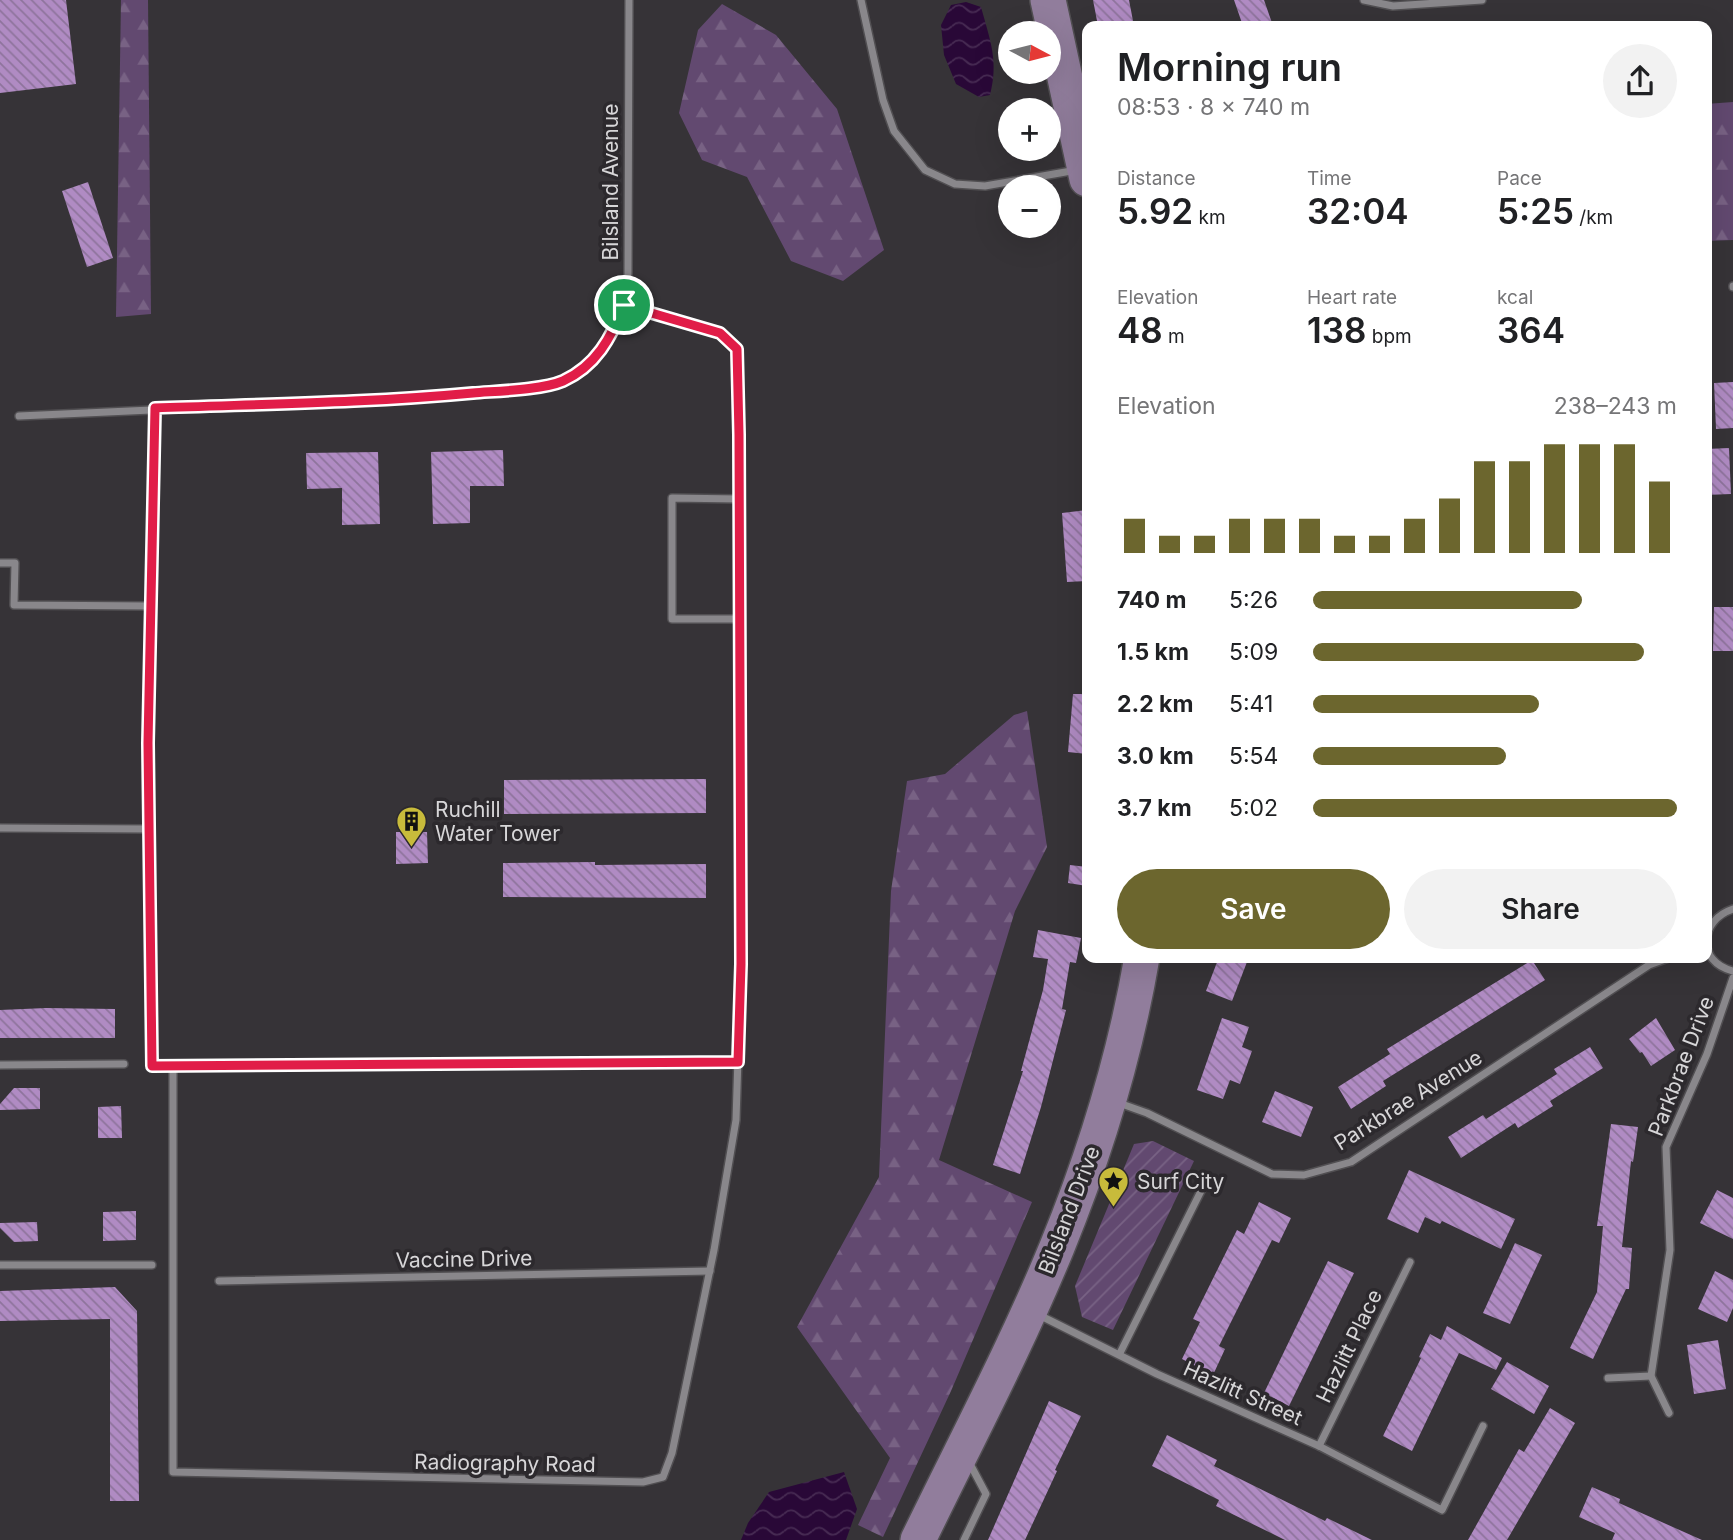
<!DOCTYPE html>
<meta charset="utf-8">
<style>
body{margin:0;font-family:Inter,sans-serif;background:#f2f2f2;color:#202124;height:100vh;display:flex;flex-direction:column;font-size:26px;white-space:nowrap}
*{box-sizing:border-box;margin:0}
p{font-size:23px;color:#757577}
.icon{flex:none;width:38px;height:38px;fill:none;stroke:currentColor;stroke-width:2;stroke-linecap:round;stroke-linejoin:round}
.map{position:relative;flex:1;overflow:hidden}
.sheet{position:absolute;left:1082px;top:21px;width:630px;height:942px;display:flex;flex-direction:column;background:#fff;border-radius:14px;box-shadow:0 7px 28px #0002}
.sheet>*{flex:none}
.needle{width:46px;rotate:97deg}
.buttons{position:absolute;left:998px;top:21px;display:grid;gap:14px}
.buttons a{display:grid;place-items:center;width:63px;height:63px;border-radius:50%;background:#fff;box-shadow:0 7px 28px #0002;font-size:35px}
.pin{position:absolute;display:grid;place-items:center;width:60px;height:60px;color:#fff;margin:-30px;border:4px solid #fff;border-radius:50%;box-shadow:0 2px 7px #0007}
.round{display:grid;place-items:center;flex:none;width:74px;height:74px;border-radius:37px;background:#f2f2f2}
.headline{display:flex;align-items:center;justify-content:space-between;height:119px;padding:0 35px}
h1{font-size:38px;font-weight:600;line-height:52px}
.metrics{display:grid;grid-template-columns:repeat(3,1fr);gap:10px;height:119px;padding:7px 35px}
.metrics div{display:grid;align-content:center}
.metrics b{font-size:35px;font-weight:600}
.metrics small{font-size:19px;font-weight:400}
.metrics p{font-size:19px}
.chart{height:196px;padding:14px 35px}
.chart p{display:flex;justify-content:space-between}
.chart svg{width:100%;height:126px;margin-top:7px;stroke:#6c662e;stroke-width:6}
.button{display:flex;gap:14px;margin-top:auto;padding:14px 35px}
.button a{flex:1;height:80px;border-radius:42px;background:#6c662e;color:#fff;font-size:28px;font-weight:600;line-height:80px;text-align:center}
.button a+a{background:#f2f2f2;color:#202124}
ul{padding:0 35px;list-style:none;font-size:23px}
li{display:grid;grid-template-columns:112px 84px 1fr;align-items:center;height:52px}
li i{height:18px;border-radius:9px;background:#6c662e}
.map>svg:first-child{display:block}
</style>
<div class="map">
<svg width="1733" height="1540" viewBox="0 0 1733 1540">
<defs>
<pattern id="forest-firs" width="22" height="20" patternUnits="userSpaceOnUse" patternTransform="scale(1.75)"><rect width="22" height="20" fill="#624970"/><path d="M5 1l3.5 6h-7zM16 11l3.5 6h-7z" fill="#786284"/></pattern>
<pattern id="garden-furrows" width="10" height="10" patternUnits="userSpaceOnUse" patternTransform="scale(1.75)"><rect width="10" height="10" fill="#624970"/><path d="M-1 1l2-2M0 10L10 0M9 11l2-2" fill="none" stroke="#786284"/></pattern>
<pattern id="water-waves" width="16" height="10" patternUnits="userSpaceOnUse" patternTransform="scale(1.75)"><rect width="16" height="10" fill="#290837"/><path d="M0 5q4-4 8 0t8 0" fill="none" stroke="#472b53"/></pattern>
<pattern id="building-back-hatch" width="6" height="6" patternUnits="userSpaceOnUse" patternTransform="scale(1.75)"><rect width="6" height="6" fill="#b08bc3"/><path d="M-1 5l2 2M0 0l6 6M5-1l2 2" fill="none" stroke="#8e749c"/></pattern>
</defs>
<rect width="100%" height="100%" fill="#363337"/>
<g fill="url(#forest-firs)">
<polygon points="121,0 148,0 151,314 116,317"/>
<polygon points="722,4 776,35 837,109 884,250 843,281 791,261 747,177 702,160 679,113 698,30"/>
<polygon points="1733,102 1733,240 1706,241 1706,104"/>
<polygon points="1027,711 1047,847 1015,911 939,1160 1032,1202 951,1391 883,1537 858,1525 890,1458 797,1327 879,1177 891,891 907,781 945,774 1014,715"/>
</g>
<polygon fill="url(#garden-furrows)" points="1153,1141 1194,1161 1113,1330 1082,1317 1075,1286 1134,1144"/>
<g fill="url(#water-waves)">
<path d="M 966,2 L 981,7 C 990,40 999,61 990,95 L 979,97 L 956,84 L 944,55 L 941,25 L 951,5 Z"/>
<polygon points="844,1472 857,1509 846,1540 741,1540 748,1523 769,1492"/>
</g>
<g fill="url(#building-back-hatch)">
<polygon points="0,0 66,0 76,84 0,93"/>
<polygon points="1093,0 1129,0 1134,26 1098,26"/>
<polygon points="1234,0 1264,0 1273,26 1243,26"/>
<polygon points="88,182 113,258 87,267 62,191"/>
<polygon points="1733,382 1733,428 1716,429 1714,383"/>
<polygon points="1729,448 1731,494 1706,495 1706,449"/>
<polygon points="503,450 504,486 470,486 470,523 433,524 431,452"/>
<polygon points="378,452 380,524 342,525 342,488 307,489 306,453"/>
<polygon points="1087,510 1087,581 1067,582 1062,513"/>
<polygon points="1714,607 1733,607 1733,651 1713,651"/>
<polygon points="1073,694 1087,694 1087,754 1068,752"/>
<polygon points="706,779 706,813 504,814 504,780"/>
<polygon points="396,832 427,832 428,863 396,864"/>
<polygon points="595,862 595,865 706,864 706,898 503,897 503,863"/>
<polygon points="1070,865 1087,867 1087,886 1068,883"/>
<polygon points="1038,930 1081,938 1076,963 1070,962 1062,1009 1066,1010 1041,1107 1020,1174 993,1165 1023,1071 1021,1071 1043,990 1048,959 1033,957"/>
<polygon points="1219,957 1236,957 1247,962 1232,1001 1206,991"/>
<polygon points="1532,960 1545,980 1383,1081 1386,1086 1351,1109 1338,1087 1390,1054 1387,1049"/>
<polygon points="46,1008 115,1009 115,1038 0,1038 0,1010"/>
<polygon points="1222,1018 1249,1027 1242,1047 1252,1051 1240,1084 1230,1080 1223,1099 1197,1090"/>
<polygon points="1656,1018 1675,1050 1651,1066 1642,1052 1640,1053 1629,1039"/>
<polygon points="1590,1047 1603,1068 1550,1101 1553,1106 1518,1128 1515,1123 1461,1158 1448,1137 1483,1115 1486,1119 1557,1074 1554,1069"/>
<polygon points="14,1088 40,1088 40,1109 0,1110 0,1104"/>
<polygon points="1275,1091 1313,1107 1301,1137 1262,1122"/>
<polygon points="121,1106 122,1138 98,1138 98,1107"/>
<polygon points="1611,1124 1638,1127 1633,1162 1631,1161 1622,1247 1632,1248 1629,1289 1626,1289 1593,1359 1570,1348 1597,1292 1603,1226 1597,1226"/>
<polygon points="1409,1170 1515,1219 1501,1249 1442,1221 1440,1224 1425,1217 1418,1233 1387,1219"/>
<polygon points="1717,1190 1733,1198 1733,1239 1700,1223"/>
<polygon points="1259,1202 1291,1218 1279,1243 1272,1240 1219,1346 1225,1349 1213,1375 1182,1359 1200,1322 1193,1319 1237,1230 1244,1234"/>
<polygon points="136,1211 136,1240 103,1241 103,1212"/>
<polygon points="37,1222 38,1241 14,1242 0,1228 0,1223"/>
<polygon points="1515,1243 1542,1255 1510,1324 1483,1313"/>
<polygon points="1328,1261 1354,1273 1289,1406 1264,1393"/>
<polygon points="1715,1271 1733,1280 1733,1308 1727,1322 1698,1309"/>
<polygon points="115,1287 137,1311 139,1501 110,1501 110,1319 0,1321 0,1291"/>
<polygon points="1447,1326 1502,1358 1496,1370 1459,1353 1412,1451 1383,1436 1421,1358 1419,1357 1430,1334 1441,1340"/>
<polygon points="1718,1340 1726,1389 1694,1394 1687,1345"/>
<polygon points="1507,1362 1549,1386 1534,1414 1491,1389"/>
<polygon points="1049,1401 1081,1416 1055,1470 1057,1471 1025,1540 988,1540"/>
<polygon points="1550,1408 1575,1423 1507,1540 1468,1540 1519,1449 1524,1452"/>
<polygon points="1167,1435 1217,1460 1214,1466 1325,1521 1327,1518 1372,1540 1285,1540 1216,1506 1219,1500 1152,1466"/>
<polygon points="1592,1487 1620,1499 1619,1503 1702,1540 1612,1540 1615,1533 1579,1517"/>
</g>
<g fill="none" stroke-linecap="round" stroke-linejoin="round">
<defs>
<g id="minor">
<polyline points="861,0 883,100 894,131 925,170 955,184 985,186 1077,170"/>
<polyline points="1364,0 1393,6 1482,0"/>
<polyline points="1733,286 1733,287"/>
<polyline points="155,408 148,743 152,1066 738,1062"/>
<polyline points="19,416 419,398 521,388 561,382 589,366 612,337 624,305 628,274 629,0"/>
<polyline points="739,499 672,498 672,619 740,619"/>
<polyline points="0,563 15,563 14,605 151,606"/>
<polyline points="0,828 149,829"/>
<path d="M 1733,909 C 1699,920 1696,962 1733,971"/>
<polyline points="0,1065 124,1064"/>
<polyline points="173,1065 173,1472 643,1482 663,1477 672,1453 714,1250 736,1120 741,964 739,371 737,349 720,333 624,305"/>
<polyline points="1119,1103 1147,1113 1272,1174 1304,1175 1351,1162 1649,965 1671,957"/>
<polyline points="0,1265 152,1265"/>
<polyline points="219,1281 710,1271"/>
<polyline points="1039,1315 1157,1374 1319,1446 1442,1510 1483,1426"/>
<polyline points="1120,1353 1206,1181"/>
<polyline points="1608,1378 1651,1376"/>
<polyline points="1669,1413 1651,1376 1670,1250 1666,1147 1707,1054 1733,978"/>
<polyline points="1319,1446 1410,1262"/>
<polyline points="964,1540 986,1494 969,1462"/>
</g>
<g id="secondary">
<polyline points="1048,0 1087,179"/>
<path d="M 918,1540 C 965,1443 1016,1347 1057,1247 C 1095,1154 1125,1056 1142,957"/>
</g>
</defs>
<use href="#minor" stroke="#514f52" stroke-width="10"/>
<use href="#secondary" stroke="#514f52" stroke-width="38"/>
<use href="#minor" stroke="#89878b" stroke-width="7"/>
<use href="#secondary" stroke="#917d9c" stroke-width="35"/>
</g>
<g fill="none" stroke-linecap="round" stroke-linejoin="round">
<defs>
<path id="route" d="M 624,305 L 720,333 L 737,349 L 739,435 L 741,964 L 738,1062 L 152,1066 L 148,743 L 155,408 C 261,404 367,403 473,393 C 497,391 542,390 563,381 C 596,366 611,338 624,305 Z"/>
</defs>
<use href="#route" stroke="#fff" stroke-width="14"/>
<use href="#route" stroke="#e11d48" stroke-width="9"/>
</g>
<defs>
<symbol id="building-pin" viewBox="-11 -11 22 30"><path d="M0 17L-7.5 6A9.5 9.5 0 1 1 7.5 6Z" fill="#c8bb3b" stroke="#2c292d"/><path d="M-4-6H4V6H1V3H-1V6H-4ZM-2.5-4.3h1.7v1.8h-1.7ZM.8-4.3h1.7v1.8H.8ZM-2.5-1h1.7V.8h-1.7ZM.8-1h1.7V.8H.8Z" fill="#111"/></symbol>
<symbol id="sight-pin" viewBox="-11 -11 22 30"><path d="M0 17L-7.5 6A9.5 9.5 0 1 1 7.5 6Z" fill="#c8bb3b" stroke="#2c292d"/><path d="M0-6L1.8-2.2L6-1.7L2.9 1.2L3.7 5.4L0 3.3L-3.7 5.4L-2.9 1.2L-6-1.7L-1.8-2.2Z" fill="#111"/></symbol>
</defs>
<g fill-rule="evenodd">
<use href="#building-pin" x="394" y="804" width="35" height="47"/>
<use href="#sight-pin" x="1096" y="1164" width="35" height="47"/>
</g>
<g text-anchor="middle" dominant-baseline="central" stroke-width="7" stroke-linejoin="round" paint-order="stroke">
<g font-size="21" fill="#d7d6d8" stroke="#2c292d">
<text transform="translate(610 182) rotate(-90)">Bilsland Avenue</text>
<text transform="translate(1681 1066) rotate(-69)">Parkbrae Drive</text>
<text transform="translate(1408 1100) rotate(-32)">Parkbrae Avenue</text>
<text transform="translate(1069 1210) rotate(-69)">Bilsland Drive</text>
<text transform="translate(464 1259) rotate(-1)">Vaccine Drive</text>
<text transform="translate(1349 1346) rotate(-64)">Hazlitt Place</text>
<text transform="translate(1243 1393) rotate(24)">Hazlitt Street</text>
<text transform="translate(505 1463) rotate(1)">Radiography Road</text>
</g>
<g font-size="21" fill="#d7d6d8" stroke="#2c292d" text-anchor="start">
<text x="435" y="809">Ruchill<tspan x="435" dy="24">Water Tower</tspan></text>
<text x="1137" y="1181">Surf City</text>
</g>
</g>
</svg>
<div class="buttons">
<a><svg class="needle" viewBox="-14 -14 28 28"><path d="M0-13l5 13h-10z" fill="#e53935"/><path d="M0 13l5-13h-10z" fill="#757577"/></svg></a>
<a>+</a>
<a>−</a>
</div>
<div class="pin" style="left:624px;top:305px;background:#1e9e55"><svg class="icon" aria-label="arrive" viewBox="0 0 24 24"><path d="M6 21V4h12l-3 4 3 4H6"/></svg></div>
<section class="sheet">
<div class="headline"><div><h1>Morning run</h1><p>08:53 · 8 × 740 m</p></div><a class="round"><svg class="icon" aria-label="share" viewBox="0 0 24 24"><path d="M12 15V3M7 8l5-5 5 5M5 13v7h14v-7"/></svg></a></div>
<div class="metrics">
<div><p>Distance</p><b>5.92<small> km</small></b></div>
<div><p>Time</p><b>32:04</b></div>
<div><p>Pace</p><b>5:25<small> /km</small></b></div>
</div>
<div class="metrics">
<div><p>Elevation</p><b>48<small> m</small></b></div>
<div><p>Heart rate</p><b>138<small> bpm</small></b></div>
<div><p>kcal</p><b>364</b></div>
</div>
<div class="chart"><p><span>Elevation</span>238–243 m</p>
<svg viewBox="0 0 160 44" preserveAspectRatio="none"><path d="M5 44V32M15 44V38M25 44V38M35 44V32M45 44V32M55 44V32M65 44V38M75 44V38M85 44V32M95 44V25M105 44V12M115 44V12M125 44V6M135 44V6M145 44V6M155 44V19"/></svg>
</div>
<ul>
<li><b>740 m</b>5:26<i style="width:74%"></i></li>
<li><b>1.5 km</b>5:09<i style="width:91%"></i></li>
<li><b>2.2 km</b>5:41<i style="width:62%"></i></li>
<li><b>3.0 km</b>5:54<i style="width:53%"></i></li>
<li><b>3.7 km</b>5:02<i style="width:100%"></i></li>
</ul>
<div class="button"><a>Save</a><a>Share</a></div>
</section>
</div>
